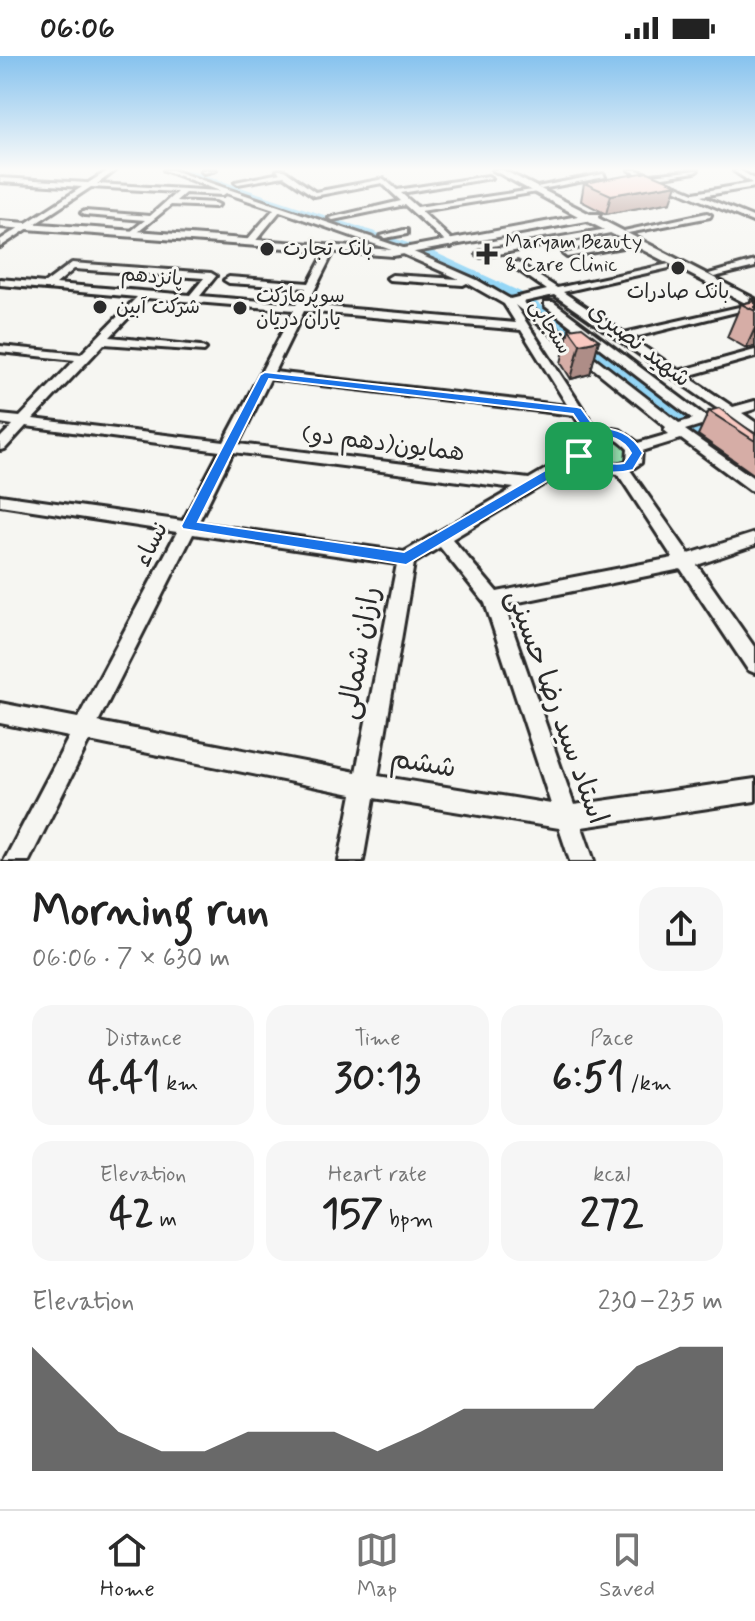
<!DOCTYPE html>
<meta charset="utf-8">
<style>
body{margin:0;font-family:Mynerve,"Playpen Sans Arabic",sans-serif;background:#f6f6f6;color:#222;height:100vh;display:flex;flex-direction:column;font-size:30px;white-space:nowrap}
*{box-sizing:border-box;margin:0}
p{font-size:26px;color:#767676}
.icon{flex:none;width:44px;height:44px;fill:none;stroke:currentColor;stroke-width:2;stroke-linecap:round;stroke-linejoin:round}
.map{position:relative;height:805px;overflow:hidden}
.panel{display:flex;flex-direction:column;background:#fff;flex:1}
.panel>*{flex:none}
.pin{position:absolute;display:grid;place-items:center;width:68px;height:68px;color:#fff;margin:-34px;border-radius:16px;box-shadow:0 4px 12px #0006}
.round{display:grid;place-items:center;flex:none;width:84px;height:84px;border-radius:24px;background:#f6f6f6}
.overview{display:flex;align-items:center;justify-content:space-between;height:136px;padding:0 32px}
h1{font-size:44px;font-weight:800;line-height:60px}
.figures{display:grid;grid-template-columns:repeat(3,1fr);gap:12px;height:136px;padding:8px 32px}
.figures div{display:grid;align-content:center;border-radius:20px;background:#f6f6f6;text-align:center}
.figures b{font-size:40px;font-weight:800}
.figures small{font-size:22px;font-weight:400}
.figures p{font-size:22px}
.chart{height:224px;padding:16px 32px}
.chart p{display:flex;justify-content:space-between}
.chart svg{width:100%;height:144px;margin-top:8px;fill:#2b2b2b;opacity:.7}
.status{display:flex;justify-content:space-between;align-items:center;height:56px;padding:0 40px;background:#fff;direction:ltr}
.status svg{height:22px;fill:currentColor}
.tab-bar{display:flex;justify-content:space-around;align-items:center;height:112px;border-top:2px solid #e0e0e0;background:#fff;font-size:22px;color:#767676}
.tab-bar a{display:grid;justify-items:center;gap:4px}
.tab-bar .selected{color:#2b2b2b}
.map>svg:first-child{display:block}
</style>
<div class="status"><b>06:06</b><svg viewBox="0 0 49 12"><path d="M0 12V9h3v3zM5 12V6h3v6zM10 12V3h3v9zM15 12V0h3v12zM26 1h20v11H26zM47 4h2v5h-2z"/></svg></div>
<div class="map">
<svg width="755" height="805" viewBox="0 0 755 805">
<rect width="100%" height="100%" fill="#f6f6f2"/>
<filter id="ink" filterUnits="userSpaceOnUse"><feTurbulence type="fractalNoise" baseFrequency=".0125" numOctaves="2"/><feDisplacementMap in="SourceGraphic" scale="16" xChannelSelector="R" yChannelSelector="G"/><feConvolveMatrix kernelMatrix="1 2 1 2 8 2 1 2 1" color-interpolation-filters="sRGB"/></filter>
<g filter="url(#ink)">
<path fill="#99e2b1" stroke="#62866e" stroke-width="2" d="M 593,377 L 610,379 L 629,391 L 630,401 C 612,418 590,404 580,387 Z"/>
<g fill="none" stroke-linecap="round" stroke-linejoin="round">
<polygon fill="#94d6f6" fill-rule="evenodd" points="175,114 189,114 432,195 527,239 705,373 755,406 755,425 747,422 691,383 515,245 422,201"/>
<defs>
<g id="minor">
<path d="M 109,114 L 116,114 L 97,128 L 220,135 L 164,114 L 172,114 L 409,194 L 477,224 L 510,243 L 547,234 L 514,211 L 512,209 L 517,206 L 557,232 L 669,208 L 669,212 L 563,236 L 624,277 L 748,249 L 748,253 L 631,282 L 679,315 L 755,294 L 755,301 L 687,320 L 733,351 L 755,345 L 755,353 L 742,357 L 755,366 L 755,376 L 730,361 L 713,366 L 726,377 L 724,380 L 714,380 L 701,369 L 685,374 L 755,423 L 755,435 L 750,434 L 681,383 L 642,395 L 641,407 L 630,414 L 689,498 L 755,477 L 755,489 L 697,509 L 755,592 L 755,617 L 748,614 L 681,513 L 504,549 L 574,749 L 755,723 L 755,745 L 582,771 L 594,805 L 570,805 L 559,772 L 374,742 L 363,805 L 339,805 L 352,738 L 89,685 L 29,805 L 4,805 L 69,681 L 0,667 L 0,647 L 78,662 L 177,476 L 0,449 L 0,439 L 183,465 L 220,395 L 26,370 L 5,393 L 0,394 L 0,382 L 13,369 L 0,367 L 0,359 L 20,361 L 75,304 L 0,296 L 0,290 L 81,298 L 137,241 L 0,229 L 0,223 L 45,227 L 72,207 L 211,217 L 216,220 L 200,240 L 297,248 L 306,232 L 229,227 L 224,224 L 229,221 L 309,227 L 327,193 L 331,190 L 335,193 L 307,249 L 516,267 L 504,248 L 467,227 L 463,229 L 389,224 L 387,222 L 392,219 L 459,223 L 403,198 L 280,155 L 253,188 L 247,188 L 247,184 L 274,153 L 226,137 L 223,139 L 185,137 L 176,145 L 215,147 L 219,149 L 215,151 L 171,149 L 133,180 L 130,180 L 130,176 L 145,164 L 85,159 L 81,157 L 85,155 L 150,160 L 177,136 L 91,131 L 0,191 L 0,184 L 82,131 L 0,126 L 0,122 L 88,127 ZM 74,213 L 204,222 L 190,239 L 56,228 ZM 554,239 L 721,355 L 705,360 L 553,246 L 545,246 L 545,250 L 693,363 L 679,367 L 523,246 ZM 147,242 L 294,254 L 224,386 L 33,363 L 104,288 L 204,295 L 206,293 L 200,290 L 110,281 ZM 515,249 L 666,371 L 664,374 L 669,378 L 638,387 L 620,374 L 594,370 ZM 304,255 L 521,274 L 568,350 L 274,316 ZM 270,323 L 574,359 L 582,372 L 577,373 L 567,386 L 572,398 L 529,423 L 238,388 ZM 590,378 C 606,378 617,381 628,393 L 627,405 C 609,412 587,407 581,386 ZM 233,396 L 514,432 L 404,496 L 198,467 ZM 579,407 L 593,415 L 618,418 L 673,502 L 497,536 L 452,483 ZM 193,478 L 397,508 L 356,716 L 98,666 ZM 440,491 L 485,547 L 551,748 L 378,720 L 414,507 Z"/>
<polygon points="202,114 216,114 204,117 201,115"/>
<polygon points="277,114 284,114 315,136 384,123 397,134 488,120 491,122 401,137 417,151 539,133 543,135 421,155 454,186 455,188 451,191 405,149 333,164 329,162 401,145 382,127 314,140 284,120 238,128 235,126 280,117"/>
<polygon points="629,114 637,114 650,119 698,114 695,116 657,122 694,137 752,127 734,115 739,114 755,123 755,131 701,140 755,162 755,167"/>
<polygon points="603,118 605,121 541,133 537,131"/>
<polygon points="707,157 711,159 710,161 628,177 624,175"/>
<polygon points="613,172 616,172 616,176 481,201 477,198 481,195"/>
<polygon points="404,174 407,174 407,178 385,182 381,180"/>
<polygon points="636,183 640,186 639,188 567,201 563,198"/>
<polygon points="755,205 755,211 714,221 709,218"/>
</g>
<polygon id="major" points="493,114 503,114 590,158 600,158 598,162 755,243 755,252 587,165 393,200 0,171 0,165 393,194 578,160"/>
</defs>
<use href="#minor" stroke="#2b2b2b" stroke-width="6"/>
<use href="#major" stroke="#2b2b2b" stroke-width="6"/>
<use href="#minor" fill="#f6f6f2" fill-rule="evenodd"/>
<use href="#major" fill="#f6f6f2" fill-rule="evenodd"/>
</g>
<g fill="#d6ada6" stroke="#2b2b2b" stroke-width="2">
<polygon points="584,127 671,146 606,158 581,145"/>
<polygon points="755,242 755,290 746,292 727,281 741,248 749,246 751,243"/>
<polygon points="569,273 599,284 590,318 571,323 561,307"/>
<polygon points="709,355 755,378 755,419 698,379"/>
</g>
<g fill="#ae8d87" stroke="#2b2b2b" stroke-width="2">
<polygon points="677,128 671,146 606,158 611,139"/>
<polygon points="755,272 755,290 746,292"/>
<polygon points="599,284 590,318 571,323 580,288"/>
</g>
<g fill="#f9c9c1" stroke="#2b2b2b" stroke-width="2">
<polygon points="648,116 677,128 611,139 584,127"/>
<polygon points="755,242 755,255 741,248 755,245 751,243"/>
<polygon points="582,271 599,284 580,288 569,273"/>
<polygon points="719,352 755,378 755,385 709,355"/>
</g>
</g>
<linearGradient id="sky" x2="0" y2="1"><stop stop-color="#86c2ee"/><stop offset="0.5" stop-color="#fbfbf9"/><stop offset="1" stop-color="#fbfbf9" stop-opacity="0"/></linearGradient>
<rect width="755" height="226" fill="url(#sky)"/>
<path fill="#1a73e8" stroke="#fff" stroke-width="2" fill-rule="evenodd" d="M 265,316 L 577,351 L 581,352 L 594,370 C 617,373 631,376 643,397 L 633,414 C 613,419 597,417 579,406 L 406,509 L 183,473 L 181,470 L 260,319 ZM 269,323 L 573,358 L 586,377 C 604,380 621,379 631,397 L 624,407 C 602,411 593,396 575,397 L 404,496 L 198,466 Z"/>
<g fill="#2b2b2b" stroke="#f6f6f2" stroke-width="3">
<circle cx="267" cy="193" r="8"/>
<path d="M483 186h8v8h8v8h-8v8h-8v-8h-8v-8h8z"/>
<circle cx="678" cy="212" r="8"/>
<circle cx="100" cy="251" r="8"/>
<circle cx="240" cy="252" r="8"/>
</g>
<g text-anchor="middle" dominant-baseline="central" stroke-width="6" stroke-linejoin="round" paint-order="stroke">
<g font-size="20" fill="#2b2b2b" stroke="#f6f6f2" text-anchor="start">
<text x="505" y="186">Maryam Beauty<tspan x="505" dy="23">&amp; Care Clinic</tspan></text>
<text x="283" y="193">بانک تجارت</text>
<text x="678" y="236" text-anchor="middle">بانک صادرات</text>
<text x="256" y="240">سوپرمارکت<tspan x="256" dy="23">یاران دریان</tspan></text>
<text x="116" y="251">شرکت آبین</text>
</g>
<g font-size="20" fill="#2b2b2b" stroke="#f6f6f2">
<text transform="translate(152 221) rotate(5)">پانزدهم</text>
<text transform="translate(550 271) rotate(58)">سنجابی</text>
</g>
<g font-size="24" fill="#2b2b2b" stroke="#f6f6f2">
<text transform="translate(639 289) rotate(38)">شهید نصیری</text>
<text transform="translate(383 388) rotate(7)">همایون(دهم دو)</text>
<text transform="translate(152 488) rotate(-63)">نساء</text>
</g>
<g font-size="28" fill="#2b2b2b" stroke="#f6f6f2">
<text transform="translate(360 597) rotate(-80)">رازان شمالی</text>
<text transform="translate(556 651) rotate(70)">استاد سید رضا حسینی</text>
<text transform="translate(423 708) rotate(10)">ششم</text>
</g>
</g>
</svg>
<div class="pin" style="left:579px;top:400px;background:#1e9e55"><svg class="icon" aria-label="arrive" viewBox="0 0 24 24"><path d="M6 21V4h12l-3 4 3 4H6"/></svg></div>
</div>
<section class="panel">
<div class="overview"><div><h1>Morning run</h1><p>06:06 · 7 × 630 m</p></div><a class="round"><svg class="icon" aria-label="share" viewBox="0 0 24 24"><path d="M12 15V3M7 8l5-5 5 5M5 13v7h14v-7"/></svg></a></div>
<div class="figures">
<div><p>Distance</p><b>4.41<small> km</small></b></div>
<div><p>Time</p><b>30:13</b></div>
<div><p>Pace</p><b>6:51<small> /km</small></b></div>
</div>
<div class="figures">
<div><p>Elevation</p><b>42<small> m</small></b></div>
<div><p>Heart rate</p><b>157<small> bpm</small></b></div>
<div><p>kcal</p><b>272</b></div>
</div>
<div class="chart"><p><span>Elevation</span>230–235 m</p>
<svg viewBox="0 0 160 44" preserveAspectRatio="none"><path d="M0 44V6L10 19L20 32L30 38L40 38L50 32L60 32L70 32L80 38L90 32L100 25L110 25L120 25L130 25L140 12L150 6L160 6V44z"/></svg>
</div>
</section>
<nav class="tab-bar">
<a class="selected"><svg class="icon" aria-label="home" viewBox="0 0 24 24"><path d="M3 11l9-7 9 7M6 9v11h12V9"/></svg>Home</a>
<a><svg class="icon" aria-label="map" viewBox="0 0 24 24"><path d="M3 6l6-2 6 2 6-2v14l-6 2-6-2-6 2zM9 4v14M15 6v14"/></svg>Map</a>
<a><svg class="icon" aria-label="saved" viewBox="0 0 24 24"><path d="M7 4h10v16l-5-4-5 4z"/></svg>Saved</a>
</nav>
